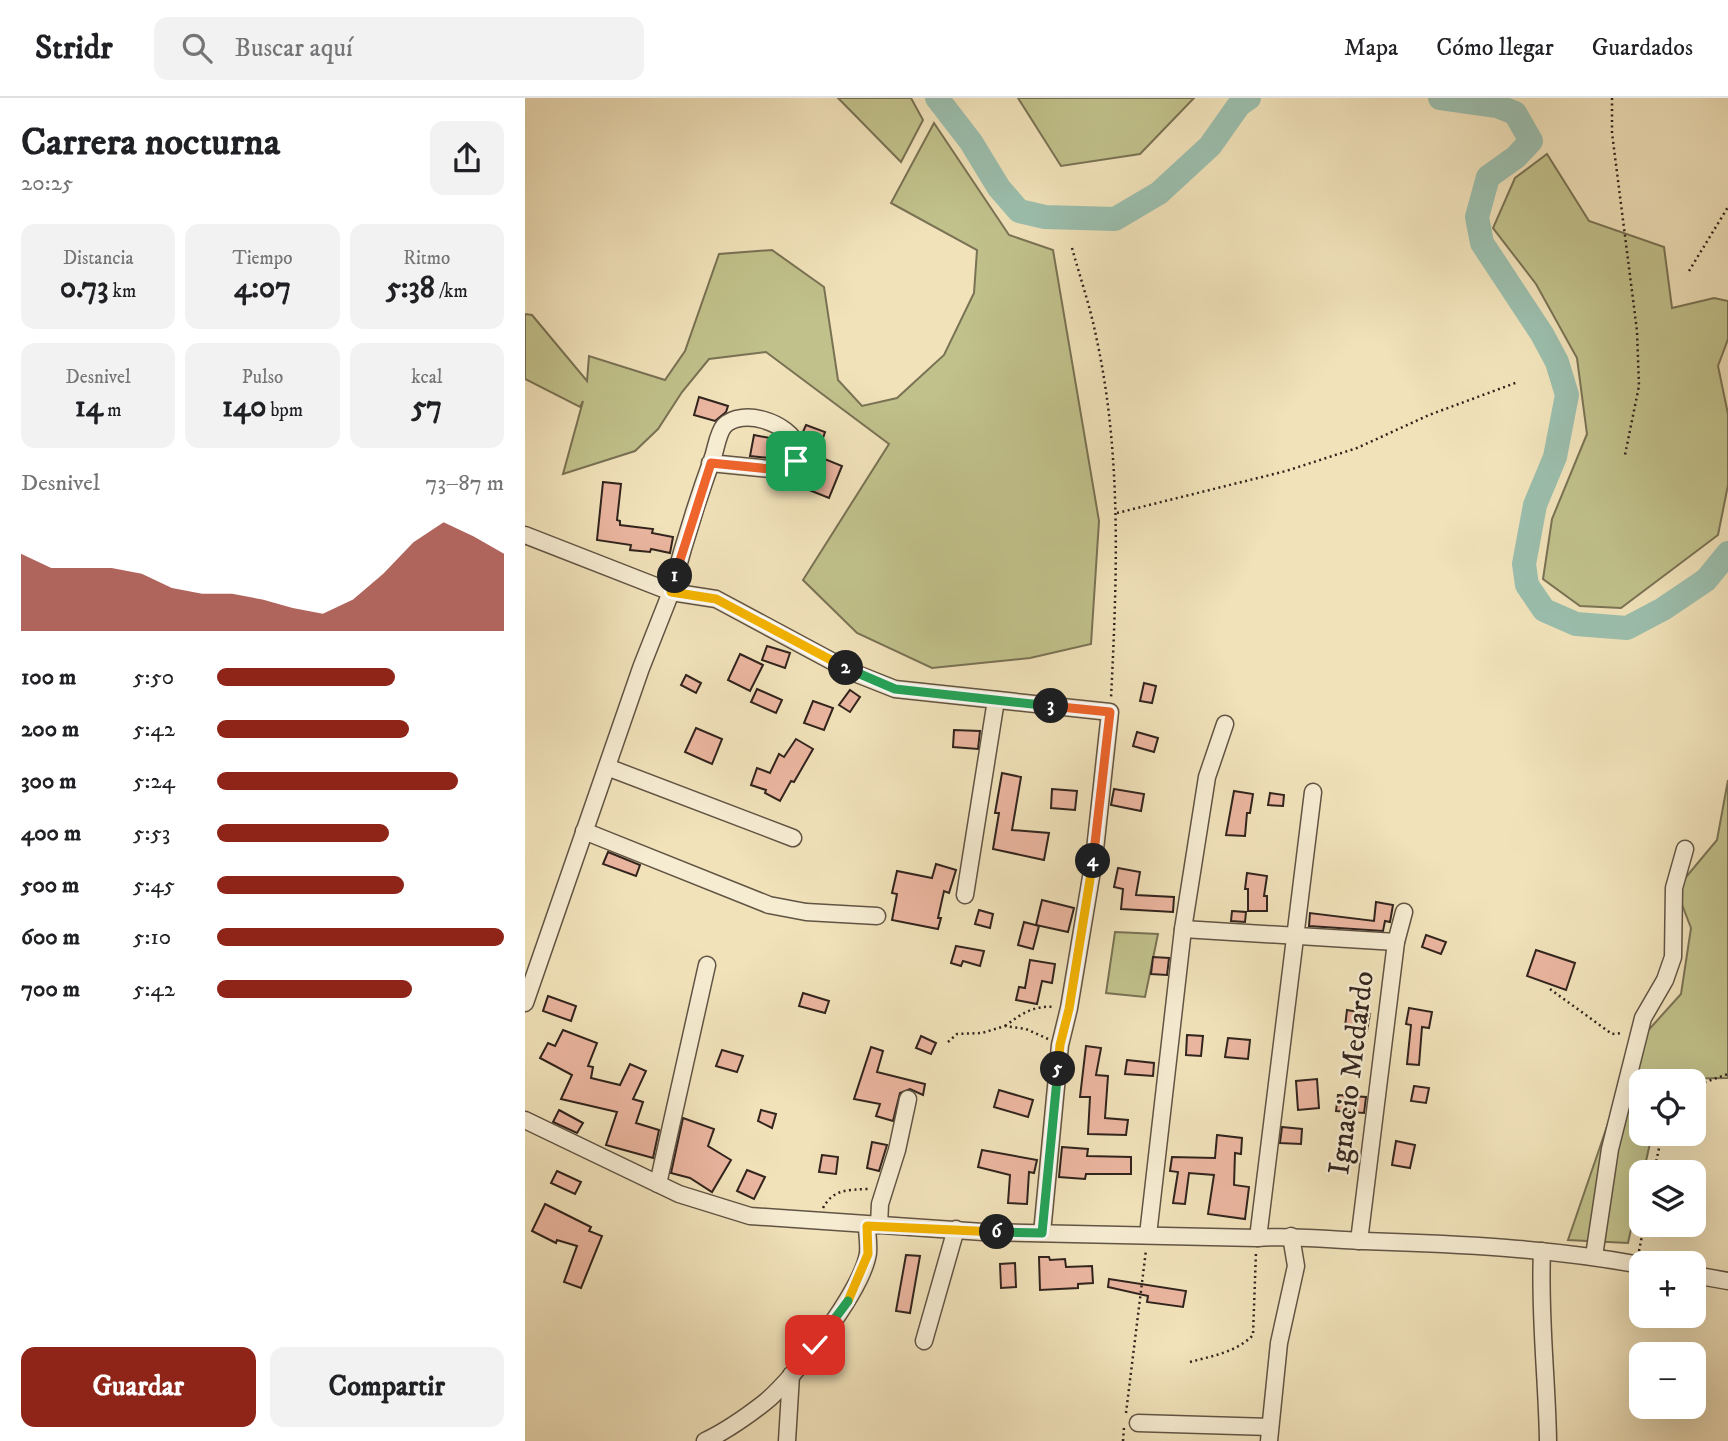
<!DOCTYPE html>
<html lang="es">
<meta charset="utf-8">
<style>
body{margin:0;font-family:"IM FELL DW Pica",serif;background:#f2f2f2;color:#202124;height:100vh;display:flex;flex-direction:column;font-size:26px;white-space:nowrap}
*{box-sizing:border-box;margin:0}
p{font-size:23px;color:#757577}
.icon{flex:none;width:38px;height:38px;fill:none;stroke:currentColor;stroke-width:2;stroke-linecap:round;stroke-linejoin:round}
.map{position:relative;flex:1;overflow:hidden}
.side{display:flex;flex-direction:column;background:#fff;width:525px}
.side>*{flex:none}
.fabs{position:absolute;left:1104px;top:971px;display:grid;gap:14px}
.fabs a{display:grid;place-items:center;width:77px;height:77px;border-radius:14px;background:#fff;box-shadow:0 7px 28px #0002;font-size:35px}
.pin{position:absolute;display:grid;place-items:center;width:60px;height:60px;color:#fff;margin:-30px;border-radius:14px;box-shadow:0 4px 10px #0006}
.km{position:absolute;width:35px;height:35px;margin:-18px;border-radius:50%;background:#222;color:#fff;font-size:19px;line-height:35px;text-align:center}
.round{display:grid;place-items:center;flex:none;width:74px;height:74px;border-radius:14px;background:#f2f2f2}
.summary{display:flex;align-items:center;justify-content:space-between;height:119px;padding:0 21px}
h1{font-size:38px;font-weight:700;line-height:52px}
.figures{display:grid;grid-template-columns:repeat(3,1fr);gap:10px;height:119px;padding:7px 21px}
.figures div{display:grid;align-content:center;border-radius:14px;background:#f2f2f2;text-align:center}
.figures b{font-size:30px;font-weight:700}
.figures small{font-size:19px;font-weight:400}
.figures p{font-size:19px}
.chart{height:196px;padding:14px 21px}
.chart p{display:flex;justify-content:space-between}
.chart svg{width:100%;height:126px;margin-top:7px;fill:#8f2418;opacity:.7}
.cta{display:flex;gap:14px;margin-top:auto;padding:14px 21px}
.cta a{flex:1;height:80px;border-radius:14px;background:#8f2418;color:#fff;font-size:28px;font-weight:700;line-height:80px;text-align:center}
.cta a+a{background:#f2f2f2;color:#202124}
ul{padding:0 21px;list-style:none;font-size:23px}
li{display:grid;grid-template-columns:112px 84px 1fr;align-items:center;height:52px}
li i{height:18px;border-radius:9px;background:#8f2418}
header{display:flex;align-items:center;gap:42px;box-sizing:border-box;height:98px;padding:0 35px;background:#fff;border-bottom:2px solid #e0e0e0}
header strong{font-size:33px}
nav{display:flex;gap:38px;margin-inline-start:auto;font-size:24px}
.search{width:490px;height:63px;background:#f2f2f2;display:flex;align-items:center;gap:18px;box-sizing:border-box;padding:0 24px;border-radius:14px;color:#757577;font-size:26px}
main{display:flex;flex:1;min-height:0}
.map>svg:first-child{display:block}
</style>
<header>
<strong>Stridr</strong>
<div class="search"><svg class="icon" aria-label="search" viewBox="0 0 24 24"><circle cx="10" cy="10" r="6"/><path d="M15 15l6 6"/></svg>Buscar aquí</div>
<nav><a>Mapa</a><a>Cómo llegar</a><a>Guardados</a></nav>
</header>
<main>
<section class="side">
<div class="summary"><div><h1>Carrera nocturna</h1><p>20:25</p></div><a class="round"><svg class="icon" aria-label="share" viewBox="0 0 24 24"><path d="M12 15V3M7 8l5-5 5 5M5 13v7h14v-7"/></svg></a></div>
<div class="figures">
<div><p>Distancia</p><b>0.73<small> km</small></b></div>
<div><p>Tiempo</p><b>4:07</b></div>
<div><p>Ritmo</p><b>5:38<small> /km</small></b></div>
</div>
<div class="figures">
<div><p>Desnivel</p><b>14<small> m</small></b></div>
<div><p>Pulso</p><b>140<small> bpm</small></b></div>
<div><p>kcal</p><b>57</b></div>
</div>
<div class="chart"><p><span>Desnivel</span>73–87 m</p>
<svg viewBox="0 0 160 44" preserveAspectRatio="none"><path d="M0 44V17L10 22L20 22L30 22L40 24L50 29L60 31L70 31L80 33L90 36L100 38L110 33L120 24L130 13L140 6L150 11L160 17V44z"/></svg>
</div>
<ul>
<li><b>100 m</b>5:50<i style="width:62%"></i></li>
<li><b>200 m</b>5:42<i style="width:67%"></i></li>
<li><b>300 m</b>5:24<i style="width:84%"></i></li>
<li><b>400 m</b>5:53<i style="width:60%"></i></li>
<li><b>500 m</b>5:45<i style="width:65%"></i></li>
<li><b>600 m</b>5:10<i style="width:100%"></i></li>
<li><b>700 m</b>5:42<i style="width:68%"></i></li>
</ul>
<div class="cta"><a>Guardar</a><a>Compartir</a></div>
</section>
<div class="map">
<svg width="1203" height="1343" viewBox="0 0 1203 1343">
<rect width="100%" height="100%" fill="#f1e2ba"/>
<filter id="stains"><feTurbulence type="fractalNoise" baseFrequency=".00286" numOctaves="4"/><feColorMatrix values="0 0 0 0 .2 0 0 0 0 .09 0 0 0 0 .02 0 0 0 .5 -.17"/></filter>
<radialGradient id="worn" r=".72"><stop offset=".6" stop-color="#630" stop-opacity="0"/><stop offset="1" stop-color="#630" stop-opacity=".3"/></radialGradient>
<g fill="#c1c18b" stroke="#797254" stroke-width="2">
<polygon points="313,0 386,0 398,22 376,64"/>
<polygon points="493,0 669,0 615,56 536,68"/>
<polygon points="409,25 484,137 528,152 574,423 566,546 505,560 407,570 332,535 278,482 364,346 241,254 184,261 157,294 133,331 110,353 38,376 58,303 55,309 0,281 0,216 7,217 62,283 64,258 140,282 160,253 194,156 247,152 299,189 313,282 337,308 372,300 419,257 449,195 452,152 366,105"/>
<polygon points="1022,56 1064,123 1139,149 1147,210 1189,200 1203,203 1203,241 1193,268 1203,316 1203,387 1193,437 1096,510 1055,508 1018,481 1027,421 1062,336 1052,260 1011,186 968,130 990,80"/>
<polygon points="1203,682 1203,980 1140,981 1138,983 1116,984 1116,1036 1127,1036 1103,1145 1043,1142 1110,947 1156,896 1166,830 1151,791 1192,742"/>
<polygon points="590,834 633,836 620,899 581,895"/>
</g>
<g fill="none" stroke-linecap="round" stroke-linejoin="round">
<g stroke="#9bbead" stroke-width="24">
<polyline points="412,0 446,44 474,90 494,113 520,119 590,121 634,95 685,48 714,7 724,0"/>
<polyline points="915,0 972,8 990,15 1006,43 991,59 963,79 952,119 957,145 1017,236 1032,264 1042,297 1030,359 1010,407 999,466 1002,487 1019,512 1051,526 1102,530 1138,511 1181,482 1203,455"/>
</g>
</g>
<g fill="#ebb6a0" stroke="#31241d" stroke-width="2">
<polygon points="174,299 203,308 201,314 190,323 169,317"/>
<polygon points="281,327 300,334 292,358 317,368 304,400 269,386 281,365 286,345 281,344 277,336"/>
<polygon points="229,337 255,342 258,346 255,361 225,358"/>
<polygon points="78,384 96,386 92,422 95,423 95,427 128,431 127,435 148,439 145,455 126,451 125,454 105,452 106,447 72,442"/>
<polygon points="242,548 265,555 260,570 237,562"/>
<polygon points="215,556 238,567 225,593 203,582"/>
<polygon points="161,577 176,585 171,595 156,587"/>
<polygon points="619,585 631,588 627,605 615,603"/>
<polygon points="232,591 257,602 251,615 226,604"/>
<polygon points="325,592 335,599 325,614 314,607"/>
<polygon points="288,603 308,610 299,632 279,625"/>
<polygon points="171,630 197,641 187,666 160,654"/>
<polygon points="429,632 455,633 453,651 428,649"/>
<polygon points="612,634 633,640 629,654 608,648"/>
<polygon points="271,641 288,651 269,684 266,683 255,703 240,695 241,692 226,687 232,670 245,675 254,656 259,659"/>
<polygon points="477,675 496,679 487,732 524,735 519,762 468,751 474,715 470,715"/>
<polygon points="527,691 552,693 550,712 526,710"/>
<polygon points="589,691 619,696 616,713 586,707"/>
<polygon points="709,693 728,696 725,715 722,715 720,738 701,737"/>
<polygon points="745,695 759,697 758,708 743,707"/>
<polygon points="83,754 115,767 111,778 78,766"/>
<polygon points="411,766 431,772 424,795 419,793 413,820 416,820 413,831 367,822 372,796 367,795 372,773 407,780"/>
<polygon points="593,770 615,774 611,797 649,799 648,814 596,811 598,791 589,789"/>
<polygon points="722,775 742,778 739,798 742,798 742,813 723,813 723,791 720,791"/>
<polygon points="517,802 549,810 543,834 511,827"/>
<polygon points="851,804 868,807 865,824 860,823 858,833 784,828 785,815 849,823"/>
<polygon points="454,812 468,816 465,830 450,826"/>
<polygon points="707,813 721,814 720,824 706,823"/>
<polygon points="499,824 514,828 508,851 493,847"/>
<polygon points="901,837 921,844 916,856 897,849"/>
<polygon points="431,848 459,853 455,868 438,863 436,868 426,865"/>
<polygon points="1011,852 1050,865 1041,892 1002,878"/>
<polygon points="628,859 644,860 642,877 626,876"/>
<polygon points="505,862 530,866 527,885 517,883 512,906 491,902 494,889 500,890"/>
<polygon points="278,895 304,903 300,915 274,908"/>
<polygon points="23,898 51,908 46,923 18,913"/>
<polygon points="884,910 907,914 904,930 897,929 894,967 882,966 886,927 881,926"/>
<polygon points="822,912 845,916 842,933 820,929"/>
<polygon points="38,932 72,945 63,968 68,969 66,980 95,987 105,966 121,973 108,1001 118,1004 111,1025 134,1032 128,1060 81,1047 92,1014 36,1001 47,977 15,960 23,945 30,948"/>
<polygon points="662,937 678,938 676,958 661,957"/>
<polygon points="396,938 411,945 406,956 391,950"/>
<polygon points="703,940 725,942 723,961 700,959"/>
<polygon points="561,948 576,950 571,977 583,978 580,1020 603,1022 601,1037 563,1036 565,999 555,999"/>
<polygon points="346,949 358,953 352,974 400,986 398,997 385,991 375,995 368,1023 351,1018 355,1006 329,1001"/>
<polygon points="197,952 218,958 212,974 191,968"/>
<polygon points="602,962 629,965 628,978 600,976"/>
<polygon points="792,981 794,1010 773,1012 771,983"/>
<polygon points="889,988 904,990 901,1005 886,1003"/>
<polygon points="474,992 508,1002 503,1019 469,1009"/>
<polygon points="813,997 841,999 839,1015 811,1013"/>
<polygon points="34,1012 58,1025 52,1035 28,1024"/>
<polygon points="236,1012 251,1016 247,1030 233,1023"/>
<polygon points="158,1020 189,1031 183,1048 206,1062 187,1094 165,1080 146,1075"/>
<polygon points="757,1029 777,1031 776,1046 755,1045"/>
<polygon points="692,1037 717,1040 716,1056 710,1055 709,1087 724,1089 720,1121 683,1116 689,1077 664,1075 660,1106 648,1105 653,1074 645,1073 647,1059 690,1060"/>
<polygon points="871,1043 890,1047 885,1070 867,1067"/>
<polygon points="347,1044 362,1047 354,1073 342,1070"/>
<polygon points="537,1049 563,1051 562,1058 606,1059 606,1076 561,1076 560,1081 534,1079"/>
<polygon points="457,1052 512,1062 509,1075 504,1074 502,1106 483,1105 485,1077 453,1069"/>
<polygon points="297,1057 313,1059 311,1076 294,1074"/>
<polygon points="222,1072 240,1079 229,1101 212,1093"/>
<polygon points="32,1073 56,1084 50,1096 26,1085"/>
<polygon points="20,1106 66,1129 64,1133 77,1138 56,1190 39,1184 52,1148 32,1142 31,1145 7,1133"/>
<polygon points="381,1157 395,1158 385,1215 371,1213"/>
<polygon points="514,1159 524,1159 525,1162 540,1161 541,1169 567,1168 568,1185 553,1186 553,1190 515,1192"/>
<polygon points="490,1165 491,1189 476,1190 475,1166"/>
<polygon points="584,1181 661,1193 658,1209 622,1204 623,1198 583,1189"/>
</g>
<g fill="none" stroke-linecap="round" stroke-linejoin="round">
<defs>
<g id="minor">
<path d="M 0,437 L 146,494 C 158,448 172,403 188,359 C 191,350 193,335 199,328 C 217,309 265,325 272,348 C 275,357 269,366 265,373 L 185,365"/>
<polyline points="82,669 268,740"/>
<polyline points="59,733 244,807 281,814 352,818"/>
<polyline points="440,797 471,602"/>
<polyline points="658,831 871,844"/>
<polyline points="0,905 116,570 146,494 191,501 327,574 370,591 585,614 569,761 544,910 535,947 517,1135"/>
<path d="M 0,1022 L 154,1096 L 225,1118 L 458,1134 L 732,1140 C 768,1137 803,1142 839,1143 C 932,1146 1025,1150 1116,1167"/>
<polyline points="133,1086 182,867"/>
<polyline points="354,1127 355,1106 372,1052 383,1001"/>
<polyline points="623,1137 658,831 682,679 700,626"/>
<polyline points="733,1140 788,694"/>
<polyline points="834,1143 871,844 879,814"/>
<path d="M 1017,1153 C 1014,1216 1022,1280 1023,1343"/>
<polyline points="1069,1158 1085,1051 1118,920 1140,882 1148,859 1149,790 1160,751"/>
<polyline points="1169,1177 1203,1183"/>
<polyline points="399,1243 431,1131"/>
<polyline points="613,1325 745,1329"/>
<path d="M 180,1343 C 201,1333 221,1319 239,1305 C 269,1281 338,1192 343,1155 C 344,1146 342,1136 342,1128"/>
<polyline points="262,1343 266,1277"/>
<polyline points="744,1343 754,1245 771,1168 766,1138"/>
</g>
</defs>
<use href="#minor" stroke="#615444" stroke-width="19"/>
<g stroke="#31241d" stroke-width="2.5" stroke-dasharray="2 3.5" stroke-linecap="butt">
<polyline points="1087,0 1087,35 1112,233 1114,288 1100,357"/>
<path d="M 547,150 C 555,179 565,208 571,238 C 597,356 592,479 586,600"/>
<polyline points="1164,173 1203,109"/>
<polyline points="592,415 761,373 832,350 904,317 993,284"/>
<polyline points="1025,891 1087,936 1098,935"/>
<path d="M 480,928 C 496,916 509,907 530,909"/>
<polyline points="423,944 432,936 457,935 480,928 501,931 523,941"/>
<polyline points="1169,988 1203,976"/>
<polyline points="1129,1074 1137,1036"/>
<path d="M 298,1110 C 308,1091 323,1092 343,1091"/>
<polyline points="1114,1153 1119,1127"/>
<path d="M 665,1264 C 687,1258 712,1254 728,1237 L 731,1154"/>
<polyline points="601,1315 621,1152"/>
<polyline points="598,1343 599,1329"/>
</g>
<use href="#minor" stroke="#f6ecd2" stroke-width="16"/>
</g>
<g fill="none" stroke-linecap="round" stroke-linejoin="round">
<defs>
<polyline id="split-1" points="150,478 186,365 265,373 271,363"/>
<polyline id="split-2" points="150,478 146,494 191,501 321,570"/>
<polyline id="split-3" points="321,570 370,591 526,608"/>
<polyline id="split-4" points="526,608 585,614 568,763"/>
<polyline id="split-5" points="533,971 535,947 544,911 568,763"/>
<polyline id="split-6" points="472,1134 517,1135 533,971"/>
<polyline id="split-7" points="323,1203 343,1156 342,1128 472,1134"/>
<polyline id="split-8" points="290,1247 323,1203"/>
</defs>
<use href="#split-1" stroke="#fff" stroke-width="14"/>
<use href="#split-2" stroke="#fff" stroke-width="14"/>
<use href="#split-3" stroke="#fff" stroke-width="14"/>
<use href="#split-4" stroke="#fff" stroke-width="14"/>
<use href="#split-5" stroke="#fff" stroke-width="14"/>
<use href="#split-6" stroke="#fff" stroke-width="14"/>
<use href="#split-7" stroke="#fff" stroke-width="14"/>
<use href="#split-8" stroke="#fff" stroke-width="14"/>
<use href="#split-1" stroke="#f0652b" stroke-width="9"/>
<use href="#split-2" stroke="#f5b400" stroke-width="9"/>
<use href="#split-3" stroke="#22a559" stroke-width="9"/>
<use href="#split-4" stroke="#f0652b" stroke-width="9"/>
<use href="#split-5" stroke="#f5b400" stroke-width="9"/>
<use href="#split-6" stroke="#22a559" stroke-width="9"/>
<use href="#split-7" stroke="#f5b400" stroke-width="9"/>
<use href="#split-8" stroke="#22a559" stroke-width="9"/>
</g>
<g text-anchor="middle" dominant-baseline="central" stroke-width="5" stroke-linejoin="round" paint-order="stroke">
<g font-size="30" fill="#31241d" stroke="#f6ecd2">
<text transform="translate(827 975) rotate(-83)">Ignacio Medardo</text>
</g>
</g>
<rect width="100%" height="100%" filter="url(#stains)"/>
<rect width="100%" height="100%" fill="url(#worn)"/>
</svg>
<div class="fabs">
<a><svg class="icon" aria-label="locate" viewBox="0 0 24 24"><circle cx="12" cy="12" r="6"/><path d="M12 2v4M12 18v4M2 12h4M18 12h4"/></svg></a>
<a><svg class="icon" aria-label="layers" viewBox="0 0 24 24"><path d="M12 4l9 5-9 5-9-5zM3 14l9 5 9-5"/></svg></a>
<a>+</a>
<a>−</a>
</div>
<div class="pin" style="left:271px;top:363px;background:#1e9e55"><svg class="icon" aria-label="arrive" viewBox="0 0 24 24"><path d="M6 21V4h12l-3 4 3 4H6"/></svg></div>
<div class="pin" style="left:290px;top:1247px;background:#d93025"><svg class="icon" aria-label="check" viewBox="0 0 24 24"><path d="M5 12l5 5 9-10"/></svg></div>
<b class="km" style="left:150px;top:478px">1</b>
<b class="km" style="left:321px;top:570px">2</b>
<b class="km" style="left:526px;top:608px">3</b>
<b class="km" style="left:568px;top:763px">4</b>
<b class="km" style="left:533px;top:971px">5</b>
<b class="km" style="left:472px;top:1134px">6</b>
</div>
</main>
